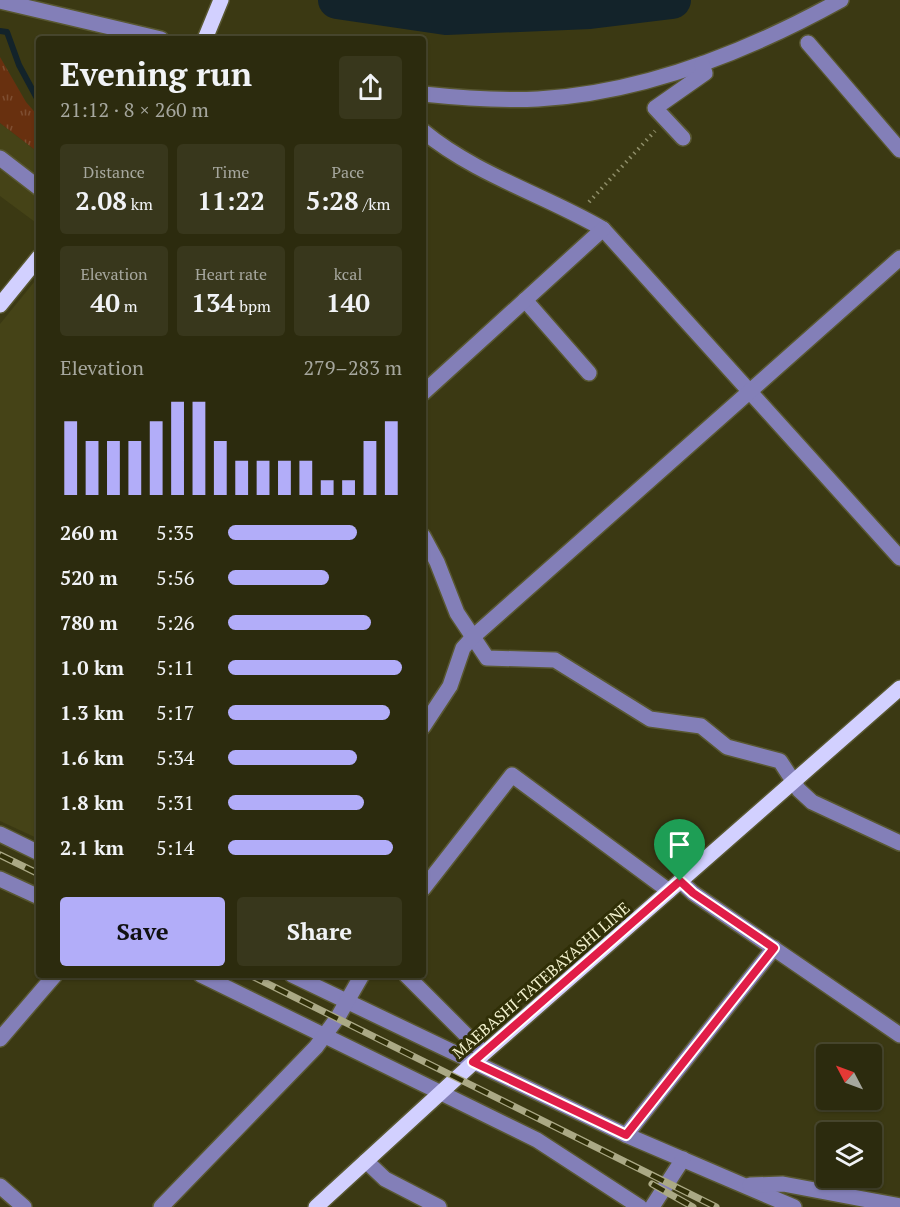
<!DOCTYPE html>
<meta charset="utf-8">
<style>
body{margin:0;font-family:"PT Serif",serif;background:#38371c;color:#f1f3f6;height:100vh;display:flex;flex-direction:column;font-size:22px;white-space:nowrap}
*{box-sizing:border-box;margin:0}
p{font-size:20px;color:#a6a79e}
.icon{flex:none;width:33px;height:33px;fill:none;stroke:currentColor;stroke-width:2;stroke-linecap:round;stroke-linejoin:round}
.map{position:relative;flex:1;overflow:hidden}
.side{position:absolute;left:36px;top:36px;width:390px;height:942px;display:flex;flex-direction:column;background:#2c2b0e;border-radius:6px;box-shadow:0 2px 4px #0004,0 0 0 2px #48472e}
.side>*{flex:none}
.needle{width:39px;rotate:311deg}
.controls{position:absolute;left:816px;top:1044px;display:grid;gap:12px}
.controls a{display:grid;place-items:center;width:66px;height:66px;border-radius:6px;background:#2c2b0e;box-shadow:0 2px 4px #0004,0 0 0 2px #48472e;font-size:30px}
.pin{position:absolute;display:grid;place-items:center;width:51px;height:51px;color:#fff;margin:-62px -26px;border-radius:50% 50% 50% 0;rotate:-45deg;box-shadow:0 0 6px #0007}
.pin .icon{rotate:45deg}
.round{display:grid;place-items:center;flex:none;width:63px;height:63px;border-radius:6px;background:#38371c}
.overview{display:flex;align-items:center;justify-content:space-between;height:102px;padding:0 24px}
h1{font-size:33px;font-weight:600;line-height:45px}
.metrics{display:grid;grid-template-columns:repeat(3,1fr);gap:9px;height:102px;padding:6px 24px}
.metrics div{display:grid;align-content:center;border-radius:6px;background:#38371c;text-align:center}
.metrics b{font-size:26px;font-weight:600}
.metrics small{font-size:16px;font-weight:400}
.metrics p{font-size:16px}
.chart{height:168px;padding:12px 24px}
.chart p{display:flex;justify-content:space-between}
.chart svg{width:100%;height:108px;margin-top:6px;stroke:#b2adf9;stroke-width:6}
.primary-button{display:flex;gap:12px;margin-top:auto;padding:12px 24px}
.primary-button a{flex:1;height:69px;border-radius:6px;background:#b2adf9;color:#111;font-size:24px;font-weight:600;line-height:69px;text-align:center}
.primary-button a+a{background:#38371c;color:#f1f3f6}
ul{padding:0 24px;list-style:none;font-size:20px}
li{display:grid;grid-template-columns:96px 72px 1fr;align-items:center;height:45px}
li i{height:15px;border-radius:8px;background:#b2adf9}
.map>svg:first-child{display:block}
</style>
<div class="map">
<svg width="900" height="1207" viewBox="0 0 900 1207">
<defs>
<pattern id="park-tufts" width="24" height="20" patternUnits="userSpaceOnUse" patternTransform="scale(1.5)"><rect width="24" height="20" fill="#68300f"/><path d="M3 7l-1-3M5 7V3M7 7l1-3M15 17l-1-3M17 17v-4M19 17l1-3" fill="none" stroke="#7e4e31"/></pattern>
</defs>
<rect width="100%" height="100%" fill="#3b3913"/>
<g fill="#454317">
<polygon points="0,123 39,153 39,225 0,196"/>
<polygon points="39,276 39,839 0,821 0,324"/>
</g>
<polygon fill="url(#park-tufts)" points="0,57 26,102 39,117 39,153 0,123"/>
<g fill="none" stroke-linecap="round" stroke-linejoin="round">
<polyline stroke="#13232a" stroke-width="6" points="0,31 7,32 19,65 39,102"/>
<polyline stroke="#13232a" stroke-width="38" points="337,0 446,16 590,10 672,0"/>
<defs>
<g id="minor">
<polyline points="0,1 161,39"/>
<polyline points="808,43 900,150"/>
<path d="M 423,94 C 461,98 499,101 538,99 C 644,93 749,51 841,0"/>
<path d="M 423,131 C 476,175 545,195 603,229 L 900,558"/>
<polyline points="683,138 655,108 705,73 702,64"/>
<polyline points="0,158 39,188"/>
<polyline points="525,300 589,373"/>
<polyline points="423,393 603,229"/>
<polyline points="423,536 437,562 457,613 487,658 555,660 650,719 701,726 727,747 780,761 799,790 812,802 900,843"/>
<polyline points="423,727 450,686 463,648 474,636 900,258"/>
<polyline points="0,834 39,853"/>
<polyline points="0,879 39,897"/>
<polyline points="680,881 693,893 900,1035"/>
<polyline points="423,889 512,775 669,891"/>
<polyline points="201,975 537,1140 640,1207"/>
<polyline points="292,975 626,1135 794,1207"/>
<polyline points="406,975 484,1053"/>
<polyline points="0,1039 55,975"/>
<polyline points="626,1135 774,948"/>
<polyline points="366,1161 385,1179 439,1207"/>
<polyline points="750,1185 783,1184 900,1206"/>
<polyline points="0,1186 24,1207"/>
<polyline points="161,1207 316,1047 338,1017 362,975"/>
<polyline points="652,1207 683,1159"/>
</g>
<g id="major">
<polyline points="205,39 221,0"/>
<polyline points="0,305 39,257"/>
<polyline points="316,1207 473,1063 900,688"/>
</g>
</defs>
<use href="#minor" stroke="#585731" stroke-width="18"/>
<use href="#major" stroke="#585731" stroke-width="18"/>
<polyline stroke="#908f6a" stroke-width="4" stroke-dasharray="1.5 4.5" stroke-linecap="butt" points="589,202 655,131"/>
<use href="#minor" stroke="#837fb8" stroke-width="15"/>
<use href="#major" stroke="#d2d0ff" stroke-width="15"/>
<defs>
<g id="rail">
<polyline points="0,855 39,874"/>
<polyline points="250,975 716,1207"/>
<polyline points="652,1184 693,1207"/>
</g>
</defs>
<use href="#rail" stroke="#aba985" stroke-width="7"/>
<use href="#rail" stroke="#302f07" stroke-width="4.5" stroke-dasharray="14" stroke-linecap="butt"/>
</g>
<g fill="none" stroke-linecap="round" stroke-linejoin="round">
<defs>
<polygon id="route" points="680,881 693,893 774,948 626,1135 473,1062"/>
</defs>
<use href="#route" stroke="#fff" stroke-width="12"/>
<use href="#route" stroke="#e11d48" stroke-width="8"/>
</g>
<g text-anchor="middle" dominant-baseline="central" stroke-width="6" stroke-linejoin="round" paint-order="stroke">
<g font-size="16" fill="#f3f2ce" stroke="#302f07">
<text transform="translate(541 980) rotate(-41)">MAEBASHI-TATEBAYASHI LINE</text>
</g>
</g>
</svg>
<div class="controls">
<a><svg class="needle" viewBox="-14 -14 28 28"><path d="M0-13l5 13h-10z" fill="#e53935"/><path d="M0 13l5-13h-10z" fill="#a6a79e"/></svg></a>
<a><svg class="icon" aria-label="layers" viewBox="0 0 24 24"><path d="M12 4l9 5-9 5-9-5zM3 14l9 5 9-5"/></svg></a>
</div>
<div class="pin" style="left:680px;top:881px;background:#1e9e55"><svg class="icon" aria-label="arrive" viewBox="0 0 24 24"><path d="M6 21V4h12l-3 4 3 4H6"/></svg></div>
<section class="side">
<div class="overview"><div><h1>Evening run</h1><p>21:12 · 8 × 260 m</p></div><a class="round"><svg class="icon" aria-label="share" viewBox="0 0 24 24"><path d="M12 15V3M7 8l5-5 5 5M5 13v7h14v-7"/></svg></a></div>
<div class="metrics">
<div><p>Distance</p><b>2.08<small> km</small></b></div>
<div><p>Time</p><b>11:22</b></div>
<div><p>Pace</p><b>5:28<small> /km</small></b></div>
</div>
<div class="metrics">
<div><p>Elevation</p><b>40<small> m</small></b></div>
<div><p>Heart rate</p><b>134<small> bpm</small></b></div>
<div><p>kcal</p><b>140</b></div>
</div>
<div class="chart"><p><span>Elevation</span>279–283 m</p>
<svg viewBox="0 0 160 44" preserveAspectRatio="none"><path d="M5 44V14M15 44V22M25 44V22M35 44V22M45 44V14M55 44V6M65 44V6M75 44V22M85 44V30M95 44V30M105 44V30M115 44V30M125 44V38M135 44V38M145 44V22M155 44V14"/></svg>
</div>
<ul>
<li><b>260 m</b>5:35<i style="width:74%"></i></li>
<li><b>520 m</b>5:56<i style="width:58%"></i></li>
<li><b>780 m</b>5:26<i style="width:82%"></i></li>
<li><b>1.0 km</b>5:11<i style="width:100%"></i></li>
<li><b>1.3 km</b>5:17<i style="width:93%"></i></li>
<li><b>1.6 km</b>5:34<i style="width:74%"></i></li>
<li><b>1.8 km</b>5:31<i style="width:78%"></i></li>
<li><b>2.1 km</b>5:14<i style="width:95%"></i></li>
</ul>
<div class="primary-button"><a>Save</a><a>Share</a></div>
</section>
</div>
